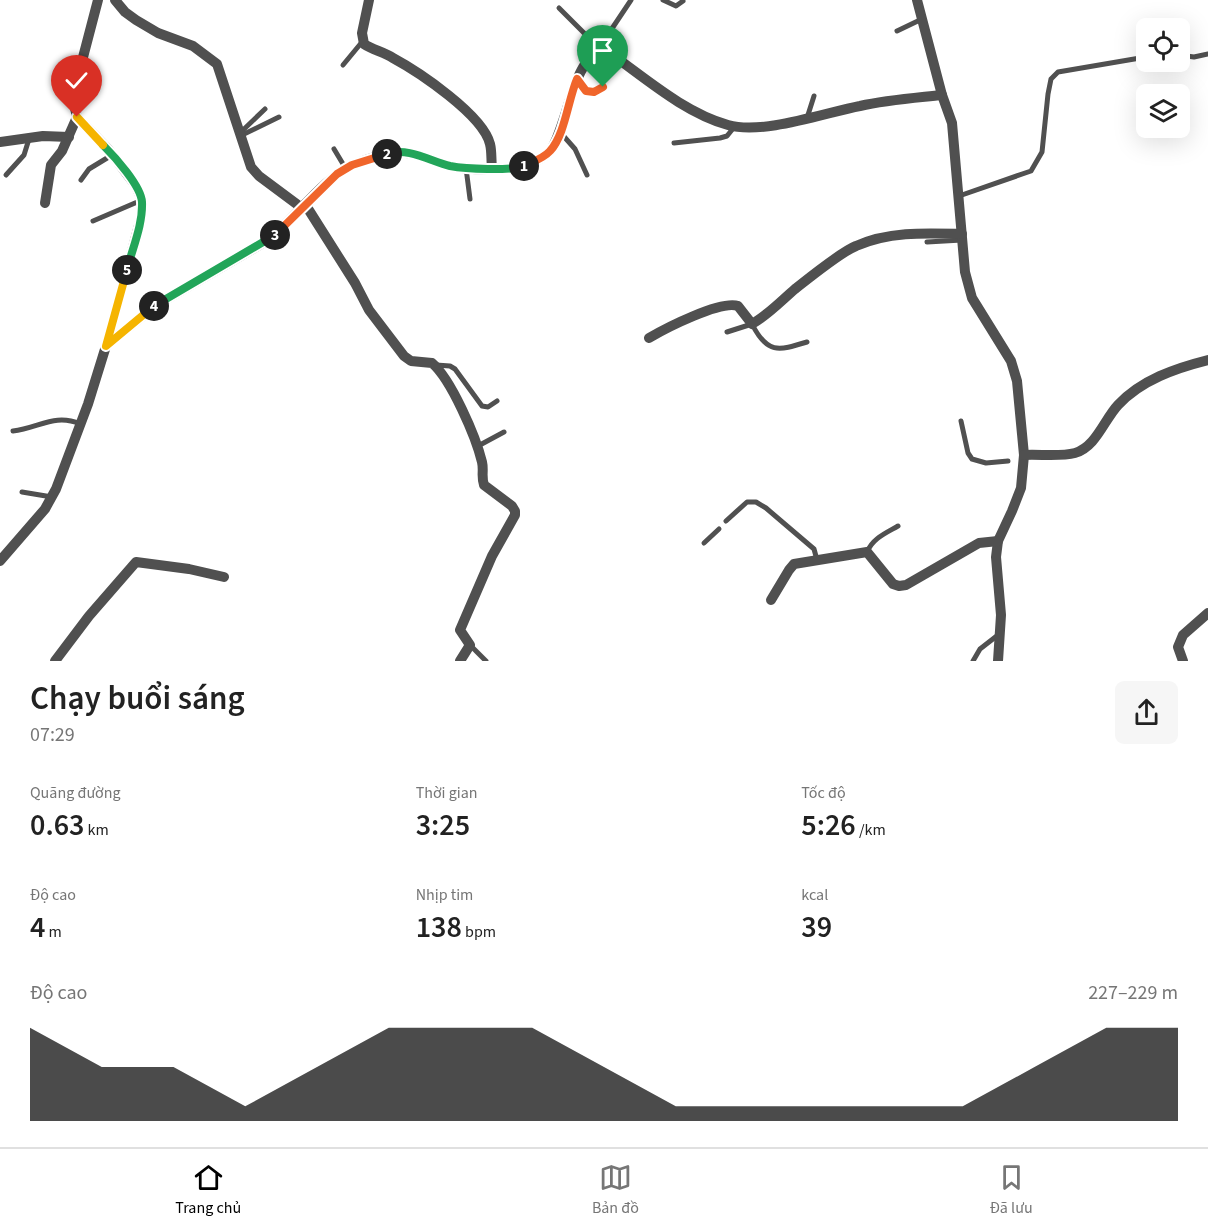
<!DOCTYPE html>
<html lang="vi">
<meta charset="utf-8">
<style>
body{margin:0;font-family:"Source Sans 3",sans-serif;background:#f6f6f6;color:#222;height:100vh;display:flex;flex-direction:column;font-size:22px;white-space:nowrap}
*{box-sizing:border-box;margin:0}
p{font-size:20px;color:#767676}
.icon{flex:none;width:33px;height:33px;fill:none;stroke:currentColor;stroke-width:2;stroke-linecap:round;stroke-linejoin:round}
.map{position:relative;height:661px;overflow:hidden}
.side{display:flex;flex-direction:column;background:#fff;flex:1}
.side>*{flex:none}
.buttons{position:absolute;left:1136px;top:18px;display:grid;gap:12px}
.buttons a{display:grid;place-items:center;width:54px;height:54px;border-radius:9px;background:#fff;box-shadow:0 6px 24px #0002;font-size:30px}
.pin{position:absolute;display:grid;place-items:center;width:51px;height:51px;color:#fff;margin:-62px -26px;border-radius:50% 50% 50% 0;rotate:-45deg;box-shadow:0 0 6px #0007}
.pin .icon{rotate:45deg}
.km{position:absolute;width:30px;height:30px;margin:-15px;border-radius:50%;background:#222;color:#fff;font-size:16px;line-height:30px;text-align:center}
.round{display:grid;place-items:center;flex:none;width:63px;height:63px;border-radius:9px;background:#f6f6f6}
.summary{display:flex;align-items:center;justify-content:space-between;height:102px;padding:0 30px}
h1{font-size:33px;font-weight:600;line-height:45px}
.figures{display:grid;grid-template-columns:repeat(3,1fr);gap:9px;height:102px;padding:6px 30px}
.figures div{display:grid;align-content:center}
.figures b{font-size:30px;font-weight:600}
.figures small{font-size:16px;font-weight:400}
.figures p{font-size:16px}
.chart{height:168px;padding:12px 30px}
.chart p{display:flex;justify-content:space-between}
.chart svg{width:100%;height:108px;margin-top:6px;fill:#000;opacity:.7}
.tabs{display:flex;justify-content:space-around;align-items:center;height:84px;border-top:2px solid #e0e0e0;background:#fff;font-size:16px;color:#767676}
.tabs a{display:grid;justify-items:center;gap:3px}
.tabs .current{color:#000}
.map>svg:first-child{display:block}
</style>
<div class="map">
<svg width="1208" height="661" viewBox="0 0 1208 661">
<rect width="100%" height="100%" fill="#fff"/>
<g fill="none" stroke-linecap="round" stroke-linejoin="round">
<g stroke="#505050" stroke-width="5">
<polyline points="663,0 676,6 683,1"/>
<polyline points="559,8 602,51"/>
<polyline points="897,31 922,19"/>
<polyline points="599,48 631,0"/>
<polyline points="1179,55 1194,57 1208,54"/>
<polyline points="343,65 362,42"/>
<polyline points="578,80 586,91 594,92 603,87"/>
<polyline points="807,118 814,96"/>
<polyline points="241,132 265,109"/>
<polyline points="560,132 575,149 587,175"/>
<polyline points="242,135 279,117"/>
<polyline points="674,143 720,138 727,136 735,126"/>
<polyline points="334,149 346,169"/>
<polyline points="466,168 470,199"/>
<polyline points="6,175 24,155 29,139"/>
<polyline points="81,180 89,169 112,155"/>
<polyline points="959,196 1031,171 1042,152 1048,94 1051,79 1058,72 1146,57"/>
<polyline points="93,221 142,200"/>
<polyline points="927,242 962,240"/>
<path d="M 727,332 L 752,324 C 767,354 778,351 807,342"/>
<polyline points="436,365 450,366 455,369 482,406 488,407 497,401"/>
<polyline points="961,421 968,453 972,459 986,463 1008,461"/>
<path d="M 13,431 C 39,428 55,413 80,424"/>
<polyline points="478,446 504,432"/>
<polyline points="22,492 52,497"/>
<polyline points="726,521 747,502 756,502 766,508 814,549 817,560"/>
<polyline points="704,543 719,529"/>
<path d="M 867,552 C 873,538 886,533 898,526"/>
<polyline points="470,645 486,661"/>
<polyline points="973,661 980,649 998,635"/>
</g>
<g stroke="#505050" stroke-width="10">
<polyline points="115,0 125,12 136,20 158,33 193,46 217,64 251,167 259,176 302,208"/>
<path d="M 369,0 L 362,33 L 364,44 C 373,50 384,52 393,58 C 419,72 483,115 490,144 C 492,152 491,160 492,168"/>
<polyline points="917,0 942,95 952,123 965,272 972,298 1011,361 1017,381 1024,455 1021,488 1012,511 998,541 996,557 1001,615 998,661"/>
<polyline points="0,142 43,136 69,137"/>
<polyline points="45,203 51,165 62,151 77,117"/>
<path d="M 305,204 L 355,283 L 369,310 L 404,356 L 411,361 L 432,363 C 451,379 476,437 482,462 C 484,470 481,477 484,485 L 512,506 L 515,511 L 515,515 L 492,556 L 460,630 L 470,645 L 460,661"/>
<path d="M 649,338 C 666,328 721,300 738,306 L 752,324 C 768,315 781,301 795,289 C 809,278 841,252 856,246 C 889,231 927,233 962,234"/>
<path d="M 106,346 L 155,306 L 268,240 C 295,219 323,178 353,165 C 369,158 389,151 406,153 C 421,154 436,162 450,166 C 471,171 516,172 536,161 C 540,159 547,155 550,151 C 566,131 574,55 601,52 C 606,52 610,55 614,56 C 650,82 686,113 728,125 C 763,135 824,113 860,106 C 887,100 915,98 942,95"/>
<path d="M 1024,455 C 1040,454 1060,457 1075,453 C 1096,447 1104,420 1118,405 C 1141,380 1176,368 1208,360"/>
<polyline points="0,561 45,509 56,489 88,404 106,346 141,218 142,200 136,186 108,149 77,117 74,104 76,84 98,0"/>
<polyline points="771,600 789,570 794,564 867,552 893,584 899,586 906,585 979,543 998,541"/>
<polyline points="55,661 89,616 136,562 189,569 224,577"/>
<polyline points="1183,661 1178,647 1183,635 1208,613"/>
</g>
</g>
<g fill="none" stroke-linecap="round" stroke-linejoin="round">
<defs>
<path id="split-1" d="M 524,166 C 533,162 544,158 550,151 C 565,135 568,100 577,79 L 586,91 L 594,92 L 603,87"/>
<path id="split-2" d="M 387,154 C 408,147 430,161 450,166 C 466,169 510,171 524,166"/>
<polyline id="split-3" points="275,235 337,174 352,165 387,154"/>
<polyline id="split-4" points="154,306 275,235"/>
<polyline id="split-5" points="127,270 106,346 154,306"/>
<path id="split-6" d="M 103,145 C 115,157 141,186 142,202 C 143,225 132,249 127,270"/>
<polyline id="split-7" points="77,117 103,145"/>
</defs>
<use href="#split-1" stroke="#fff" stroke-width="12"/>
<use href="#split-2" stroke="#fff" stroke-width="12"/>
<use href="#split-3" stroke="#fff" stroke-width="12"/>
<use href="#split-4" stroke="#fff" stroke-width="12"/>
<use href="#split-5" stroke="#fff" stroke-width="12"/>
<use href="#split-6" stroke="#fff" stroke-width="12"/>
<use href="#split-7" stroke="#fff" stroke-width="12"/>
<use href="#split-1" stroke="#f0652b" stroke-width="8"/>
<use href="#split-2" stroke="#22a559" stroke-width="8"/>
<use href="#split-3" stroke="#f0652b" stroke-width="8"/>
<use href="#split-4" stroke="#22a559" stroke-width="8"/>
<use href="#split-5" stroke="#f5b400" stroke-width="8"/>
<use href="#split-6" stroke="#22a559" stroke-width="8"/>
<use href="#split-7" stroke="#f5b400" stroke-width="8"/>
</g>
</svg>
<div class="buttons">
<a><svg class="icon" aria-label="locate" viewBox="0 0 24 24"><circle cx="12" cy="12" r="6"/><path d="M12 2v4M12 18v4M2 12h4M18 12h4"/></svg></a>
<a><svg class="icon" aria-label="layers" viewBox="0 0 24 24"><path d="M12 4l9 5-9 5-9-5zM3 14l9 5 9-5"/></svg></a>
</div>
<div class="pin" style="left:603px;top:87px;background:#1e9e55"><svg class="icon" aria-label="arrive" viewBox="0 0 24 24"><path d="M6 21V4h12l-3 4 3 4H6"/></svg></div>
<div class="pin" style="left:77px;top:117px;background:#d93025"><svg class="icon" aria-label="check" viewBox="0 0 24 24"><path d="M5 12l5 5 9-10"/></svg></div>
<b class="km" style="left:524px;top:166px">1</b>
<b class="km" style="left:387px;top:154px">2</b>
<b class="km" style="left:275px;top:235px">3</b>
<b class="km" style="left:154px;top:306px">4</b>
<b class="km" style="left:127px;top:270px">5</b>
</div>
<section class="side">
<div class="summary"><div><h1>Chạy buổi sáng</h1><p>07:29</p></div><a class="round"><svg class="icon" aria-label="share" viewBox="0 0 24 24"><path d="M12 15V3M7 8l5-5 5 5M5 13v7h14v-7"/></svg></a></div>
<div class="figures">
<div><p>Quãng đường</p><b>0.63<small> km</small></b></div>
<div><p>Thời gian</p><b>3:25</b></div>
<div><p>Tốc độ</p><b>5:26<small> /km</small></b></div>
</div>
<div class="figures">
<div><p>Độ cao</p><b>4<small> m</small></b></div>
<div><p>Nhịp tim</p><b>138<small> bpm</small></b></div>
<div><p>kcal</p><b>39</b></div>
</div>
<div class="chart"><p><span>Độ cao</span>227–229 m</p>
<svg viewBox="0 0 160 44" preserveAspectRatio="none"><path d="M0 44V6L10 22L20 22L30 38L40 22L50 6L60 6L70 6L80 22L90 38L100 38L110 38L120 38L130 38L140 22L150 6L160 6V44z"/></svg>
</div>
</section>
<nav class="tabs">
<a class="current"><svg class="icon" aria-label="home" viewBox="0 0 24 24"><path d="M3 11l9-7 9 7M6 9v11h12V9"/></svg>Trang chủ</a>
<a><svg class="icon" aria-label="map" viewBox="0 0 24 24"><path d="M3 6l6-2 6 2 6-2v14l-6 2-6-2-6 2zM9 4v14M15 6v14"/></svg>Bản đồ</a>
<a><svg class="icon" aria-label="saved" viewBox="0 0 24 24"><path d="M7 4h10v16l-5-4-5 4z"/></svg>Đã lưu</a>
</nav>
